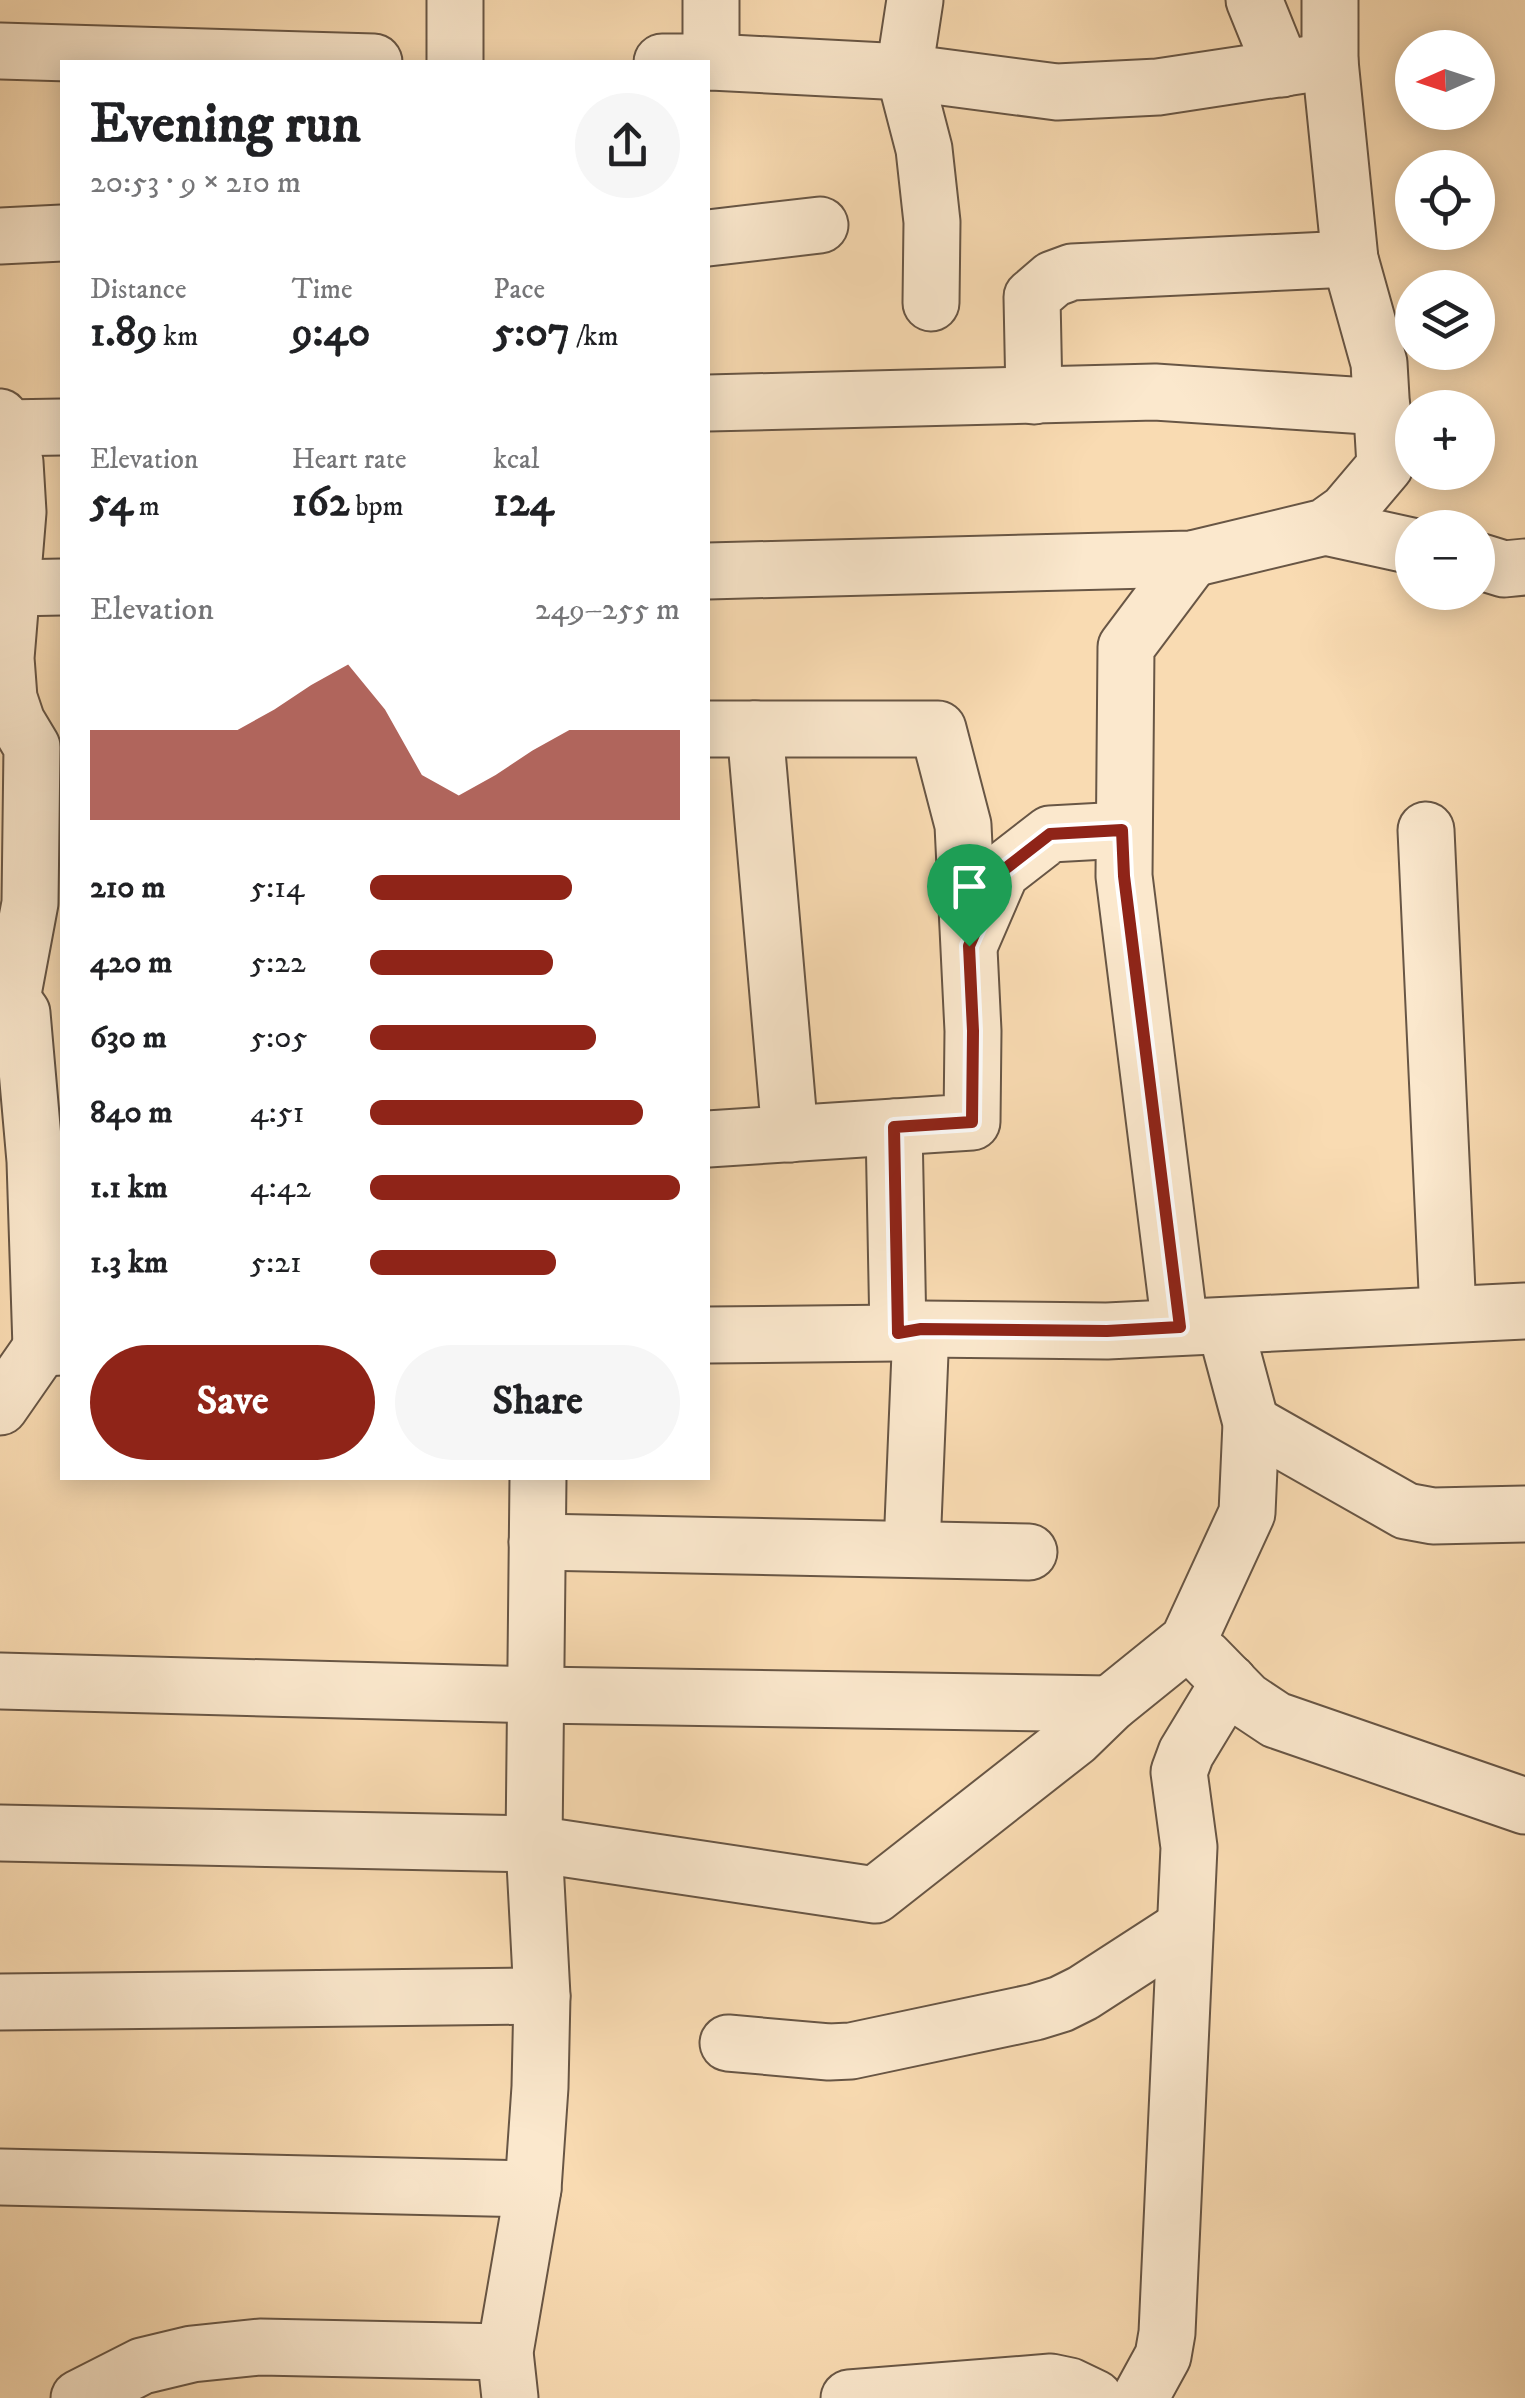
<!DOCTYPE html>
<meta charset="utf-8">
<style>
body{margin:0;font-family:"IM FELL DW Pica",serif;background:#f6f6f6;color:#202124;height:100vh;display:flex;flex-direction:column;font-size:38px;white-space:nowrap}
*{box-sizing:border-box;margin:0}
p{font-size:32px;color:#757577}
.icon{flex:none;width:55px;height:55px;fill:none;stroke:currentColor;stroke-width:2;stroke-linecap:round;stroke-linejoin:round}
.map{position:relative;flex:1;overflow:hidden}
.sheet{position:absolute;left:60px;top:60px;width:650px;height:1420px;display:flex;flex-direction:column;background:#fff;border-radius:0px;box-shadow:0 5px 25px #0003}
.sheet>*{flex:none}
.needle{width:65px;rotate:267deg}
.tools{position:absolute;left:1395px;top:30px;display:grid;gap:20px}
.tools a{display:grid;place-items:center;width:100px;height:100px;border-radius:50%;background:#fff;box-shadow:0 5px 25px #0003;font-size:50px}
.pin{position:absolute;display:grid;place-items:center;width:85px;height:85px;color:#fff;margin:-102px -42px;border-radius:50% 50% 50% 0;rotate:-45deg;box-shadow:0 0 10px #0007}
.pin .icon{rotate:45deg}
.round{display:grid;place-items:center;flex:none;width:105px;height:105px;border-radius:52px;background:#f6f6f6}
.head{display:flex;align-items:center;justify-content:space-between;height:170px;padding:0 30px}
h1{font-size:55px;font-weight:700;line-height:75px}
.figures{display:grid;grid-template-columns:repeat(3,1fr);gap:15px;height:170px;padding:10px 30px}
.figures div{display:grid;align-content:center}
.figures b{font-size:42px;font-weight:700}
.figures small{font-size:28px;font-weight:400}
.figures p{font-size:28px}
.chart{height:280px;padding:20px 30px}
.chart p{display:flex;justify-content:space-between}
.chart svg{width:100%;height:180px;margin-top:10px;fill:#8f2418;opacity:.7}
.primary-button{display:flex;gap:20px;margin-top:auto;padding:20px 30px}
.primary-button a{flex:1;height:115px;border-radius:60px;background:#8f2418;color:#fff;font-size:40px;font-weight:700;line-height:115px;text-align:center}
.primary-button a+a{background:#f6f6f6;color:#202124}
ul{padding:0 30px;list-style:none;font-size:32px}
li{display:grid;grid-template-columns:160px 120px 1fr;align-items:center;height:75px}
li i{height:25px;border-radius:12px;background:#8f2418}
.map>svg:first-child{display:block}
</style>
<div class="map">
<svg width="1525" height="2398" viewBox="0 0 1525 2398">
<rect width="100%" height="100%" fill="#f9dbb2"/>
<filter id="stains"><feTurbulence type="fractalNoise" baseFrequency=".002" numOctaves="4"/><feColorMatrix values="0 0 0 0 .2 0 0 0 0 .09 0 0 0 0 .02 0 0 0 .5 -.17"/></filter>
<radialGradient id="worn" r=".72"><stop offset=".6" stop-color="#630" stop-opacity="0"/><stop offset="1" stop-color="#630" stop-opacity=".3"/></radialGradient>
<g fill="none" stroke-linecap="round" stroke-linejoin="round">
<defs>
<g id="minor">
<polyline points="455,0 455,62"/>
<polyline points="915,0 904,72 924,149 932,222 931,303"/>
<polyline points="1254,0 1282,69"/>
<polyline points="0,51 374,62"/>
<polyline points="662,62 711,62 904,72 1057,92 1158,87 1330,61"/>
<polyline points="711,62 711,0"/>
<polyline points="0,236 62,233"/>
<polyline points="708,238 820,225"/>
<polyline points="1034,396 1032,297 1053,279 1072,272 1350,259"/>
<polyline points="708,403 1155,392 1382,407"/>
<polyline points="0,417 15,462 18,512 6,658 9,698 17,722 32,747 30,903 12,999"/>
<polyline points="3,428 62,427"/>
<polyline points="1325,527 1412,546"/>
<polyline points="1478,561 1504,569 1525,567"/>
<polyline points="708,571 1192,559 1325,527 1346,512 1385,466 1379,363 1350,259 1330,61 1330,0"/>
<polyline points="12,588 62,587"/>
<polyline points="708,729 938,729 963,825 973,1031 972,1122 708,1139"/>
<polyline points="755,729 790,1134"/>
<polyline points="1426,830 1448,1313"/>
<polyline points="972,939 1001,872 1050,834 1123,830"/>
<polyline points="0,993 12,999 22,1013 35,1161 41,1348 62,1347"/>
<polyline points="894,1127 898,1333"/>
<polyline points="1180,1327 1124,876 1126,647 1192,559"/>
<polyline points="708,1335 898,1333 921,1329 1107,1331 1525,1311"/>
<polyline points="0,1407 41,1348"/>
<polyline points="1251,1423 1406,1511 1433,1516 1525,1514"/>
<polyline points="537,1542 1029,1552"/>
<polyline points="912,1548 921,1329"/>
<polyline points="1204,1657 1246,1700 1276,1720 1525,1806"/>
<polyline points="0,1681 537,1695 1110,1704"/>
<polyline points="0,1833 534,1844 875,1895 1075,1738 1110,1704 1188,1641 1247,1513 1251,1423 1225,1326"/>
<polyline points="0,2002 542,1996"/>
<polyline points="728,2043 829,2052 851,2051 1035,2012 1061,2004 1083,1993 1185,1927"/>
<polyline points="0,2177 533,2189"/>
<polyline points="79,2398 142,2366 192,2354 260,2347 505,2352"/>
<polyline points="510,2398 505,2352 533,2189 540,2087 542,1996 534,1844 538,1478"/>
<polyline points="849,2398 1051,2382 1070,2386 1095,2398"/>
<polyline points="1140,2398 1163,2356 1167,2333 1189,1847 1179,1772 1186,1753 1229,1682"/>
</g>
</defs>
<use href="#minor" stroke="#685645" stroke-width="59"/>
<use href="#minor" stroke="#fbe8cd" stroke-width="55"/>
</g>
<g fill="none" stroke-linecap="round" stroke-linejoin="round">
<defs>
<polygon id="route" points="1122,830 1124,876 1180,1327 1107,1331 921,1329 898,1333 894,1127 972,1122 973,1031 969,946 1001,872 1050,834"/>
</defs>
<use href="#route" stroke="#fff" stroke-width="20"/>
<use href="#route" stroke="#8f2418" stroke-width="12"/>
</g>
<rect width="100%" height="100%" filter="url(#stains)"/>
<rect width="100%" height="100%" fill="url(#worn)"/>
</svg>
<div class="tools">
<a><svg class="needle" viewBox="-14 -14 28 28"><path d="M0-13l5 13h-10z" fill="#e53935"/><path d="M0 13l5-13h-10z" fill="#757577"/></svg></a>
<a><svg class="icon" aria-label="locate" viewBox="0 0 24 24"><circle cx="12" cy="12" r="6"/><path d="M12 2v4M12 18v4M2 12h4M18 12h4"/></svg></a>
<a><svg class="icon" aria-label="layers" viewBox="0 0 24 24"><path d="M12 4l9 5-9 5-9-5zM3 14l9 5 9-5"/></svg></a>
<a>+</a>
<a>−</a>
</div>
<div class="pin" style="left:969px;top:946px;background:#1e9e55"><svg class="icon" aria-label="arrive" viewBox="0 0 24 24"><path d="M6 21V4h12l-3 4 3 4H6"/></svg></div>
<section class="sheet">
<div class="head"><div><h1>Evening run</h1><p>20:53 · 9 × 210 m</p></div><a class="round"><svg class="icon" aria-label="share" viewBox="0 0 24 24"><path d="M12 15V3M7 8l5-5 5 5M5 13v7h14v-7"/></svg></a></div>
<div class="figures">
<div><p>Distance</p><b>1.89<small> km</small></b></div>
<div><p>Time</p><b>9:40</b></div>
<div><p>Pace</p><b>5:07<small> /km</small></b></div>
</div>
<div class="figures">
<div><p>Elevation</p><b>54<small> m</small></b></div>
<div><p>Heart rate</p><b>162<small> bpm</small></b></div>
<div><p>kcal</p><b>124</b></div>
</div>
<div class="chart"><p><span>Elevation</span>249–255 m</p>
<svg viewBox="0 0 160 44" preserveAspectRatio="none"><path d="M0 44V22L10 22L20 22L30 22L40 22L50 17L60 11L70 6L80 17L90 33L100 38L110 33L120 27L130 22L140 22L150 22L160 22V44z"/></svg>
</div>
<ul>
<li><b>210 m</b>5:14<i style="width:65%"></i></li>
<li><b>420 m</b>5:22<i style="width:59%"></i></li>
<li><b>630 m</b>5:05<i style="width:73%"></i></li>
<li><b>840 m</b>4:51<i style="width:88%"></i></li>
<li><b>1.1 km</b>4:42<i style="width:100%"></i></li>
<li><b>1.3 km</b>5:21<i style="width:60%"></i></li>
</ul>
<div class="primary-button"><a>Save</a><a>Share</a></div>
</section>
</div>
